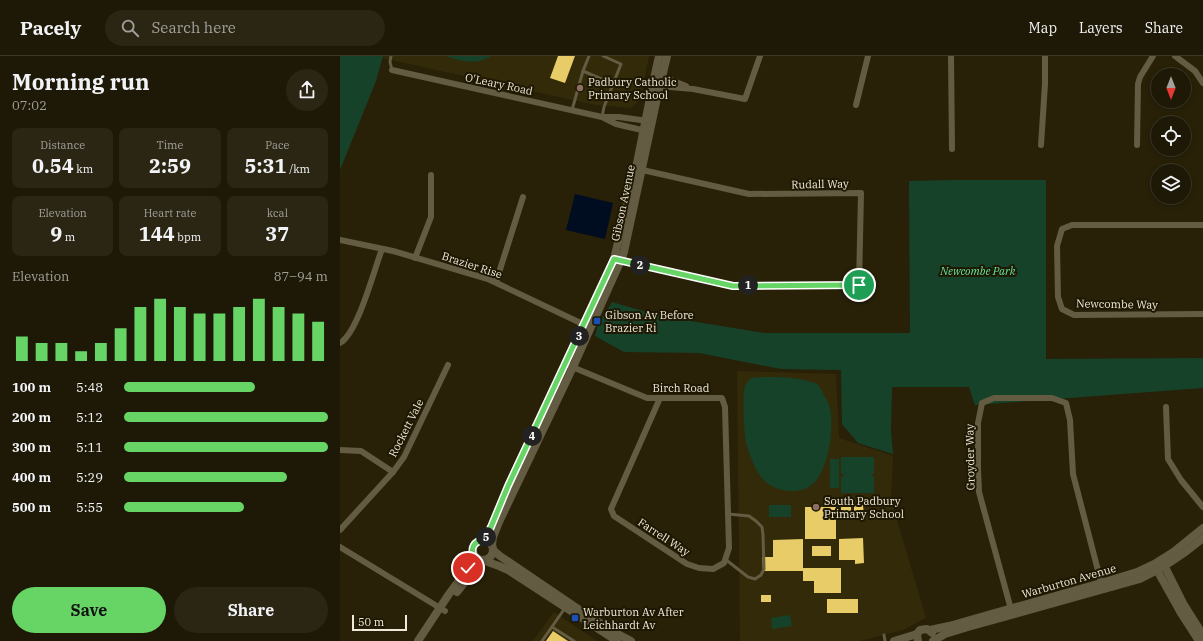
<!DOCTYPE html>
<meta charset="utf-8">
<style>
body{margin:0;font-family:"IBM Plex Serif",serif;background:#2b2614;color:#f1f3f6;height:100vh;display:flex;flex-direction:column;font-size:15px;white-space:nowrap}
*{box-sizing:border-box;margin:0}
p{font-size:13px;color:#a1a09b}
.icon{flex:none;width:22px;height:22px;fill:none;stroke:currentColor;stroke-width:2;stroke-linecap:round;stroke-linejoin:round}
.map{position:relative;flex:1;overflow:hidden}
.sheet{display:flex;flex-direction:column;background:#1e1906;width:340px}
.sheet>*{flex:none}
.needle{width:26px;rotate:180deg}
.fabs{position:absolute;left:811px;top:12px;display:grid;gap:8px}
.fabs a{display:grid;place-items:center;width:40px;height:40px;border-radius:50%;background:#1e1906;box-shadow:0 2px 6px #0003,0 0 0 1px #3c3828;font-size:20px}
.scale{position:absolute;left:12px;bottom:10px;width:55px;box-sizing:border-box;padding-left:4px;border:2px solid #eee9db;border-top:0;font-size:11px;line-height:14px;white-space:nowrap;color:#eee9db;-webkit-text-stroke:3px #1e1701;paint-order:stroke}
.pin{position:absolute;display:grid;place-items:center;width:34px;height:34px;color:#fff;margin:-17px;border:2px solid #fff;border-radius:50%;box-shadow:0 1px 4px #0007}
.km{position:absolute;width:20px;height:20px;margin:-10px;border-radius:50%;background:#222;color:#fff;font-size:11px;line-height:20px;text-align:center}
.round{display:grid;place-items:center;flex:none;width:42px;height:42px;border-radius:21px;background:#2b2614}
.headline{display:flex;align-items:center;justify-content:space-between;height:68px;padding:0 12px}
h1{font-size:22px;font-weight:700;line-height:30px}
.figures{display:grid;grid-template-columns:repeat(3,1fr);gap:6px;height:68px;padding:4px 12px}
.figures div{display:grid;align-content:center;border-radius:8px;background:#2b2614;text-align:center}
.figures b{font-size:20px;font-weight:700}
.figures small{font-size:11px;font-weight:400}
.figures p{font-size:11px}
.chart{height:112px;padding:8px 12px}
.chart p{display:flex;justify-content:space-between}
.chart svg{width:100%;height:72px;margin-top:4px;stroke:#67d466;stroke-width:6}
.action{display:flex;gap:8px;margin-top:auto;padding:8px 12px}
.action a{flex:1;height:46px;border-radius:24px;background:#67d466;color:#111;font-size:16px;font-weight:700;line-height:46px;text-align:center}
.action a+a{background:#2b2614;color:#f1f3f6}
ul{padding:0 12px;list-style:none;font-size:13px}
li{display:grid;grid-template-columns:64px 48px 1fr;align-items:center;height:30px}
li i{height:10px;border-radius:5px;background:#67d466}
header{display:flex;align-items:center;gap:24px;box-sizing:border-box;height:56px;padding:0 20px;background:#1e1906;border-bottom:1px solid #3c3828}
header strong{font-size:19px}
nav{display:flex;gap:22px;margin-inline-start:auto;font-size:14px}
.search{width:280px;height:36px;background:#2b2614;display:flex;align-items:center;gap:10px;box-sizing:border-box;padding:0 14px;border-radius:22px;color:#a1a09b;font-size:15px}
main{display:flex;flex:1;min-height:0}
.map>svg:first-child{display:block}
</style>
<header>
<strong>Pacely</strong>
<div class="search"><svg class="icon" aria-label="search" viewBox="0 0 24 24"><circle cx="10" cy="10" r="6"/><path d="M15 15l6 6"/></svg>Search here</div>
<nav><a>Map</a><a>Layers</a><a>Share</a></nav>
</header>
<main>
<section class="sheet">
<div class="headline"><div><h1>Morning run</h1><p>07:02</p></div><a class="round"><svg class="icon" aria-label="share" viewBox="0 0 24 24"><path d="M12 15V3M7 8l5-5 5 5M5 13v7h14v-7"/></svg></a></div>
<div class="figures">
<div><p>Distance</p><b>0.54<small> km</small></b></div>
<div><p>Time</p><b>2:59</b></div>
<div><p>Pace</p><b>5:31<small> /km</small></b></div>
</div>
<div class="figures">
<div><p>Elevation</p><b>9<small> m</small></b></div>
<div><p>Heart rate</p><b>144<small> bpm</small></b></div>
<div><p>kcal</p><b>37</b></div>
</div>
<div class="chart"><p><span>Elevation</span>87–94 m</p>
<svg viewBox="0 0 160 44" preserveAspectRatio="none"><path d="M5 44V29M15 44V33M25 44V33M35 44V38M45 44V33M55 44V24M65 44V11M75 44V6M85 44V11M95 44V15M105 44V15M115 44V11M125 44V6M135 44V11M145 44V15M155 44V20"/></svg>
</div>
<ul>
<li><b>100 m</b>5:48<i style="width:64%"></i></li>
<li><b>200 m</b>5:12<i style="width:100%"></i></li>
<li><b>300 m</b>5:11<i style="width:100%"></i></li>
<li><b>400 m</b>5:29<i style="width:80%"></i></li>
<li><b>500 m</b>5:55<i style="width:59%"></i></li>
</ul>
<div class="action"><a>Save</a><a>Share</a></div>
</section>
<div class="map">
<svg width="863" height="585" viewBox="0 0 863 585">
<rect width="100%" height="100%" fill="#282108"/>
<g fill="#332a09">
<polygon points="43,0 309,0 300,44 290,52 255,49 42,2"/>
<polygon points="397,315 496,318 499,382 553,400 551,444 586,562 563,574 520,585 400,585"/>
<polygon points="214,556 254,583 256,585 193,585"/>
</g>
<g fill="#16422a">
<polygon points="0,0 43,0 36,25 0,114"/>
<path d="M 107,0 L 151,0 C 138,9 120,6 107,0 Z"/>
<polygon points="614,124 706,124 706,303 863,302 863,332 635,349 629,331 552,331 551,375 553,398 518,387 502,368 501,314 441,313 359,297 284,296 255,280 258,269 272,246 320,260 424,277 570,277 569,125"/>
<path d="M 423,321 C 439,321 453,321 468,325 C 471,326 475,327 477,328 C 480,330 483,337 485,341 C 487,344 489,348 490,352 C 494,372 489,412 474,427 C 468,433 460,435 452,435 C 423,434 415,415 407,390 C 404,381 402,338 405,330 C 406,327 409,325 411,322 Z"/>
<polygon points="501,401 534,401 534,418 531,418 532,420 534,420 534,437 501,437 501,421 504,420 504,418 501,418"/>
<rect x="490" y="403" width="9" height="29"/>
<rect x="429" y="449" width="22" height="12"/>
<polygon points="450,559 452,570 432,573 431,562"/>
</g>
<polygon fill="#000c20" points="235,138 273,147 265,183 226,174"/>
<g fill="#e8cc67">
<polygon points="218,0 235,0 225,27 210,22"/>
<polygon points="514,449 523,449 524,459 514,459"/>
<rect x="465" y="451" width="31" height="32"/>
<rect x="501" y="451" width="10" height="11"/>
<polygon points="523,482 524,507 515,508 515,504 499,504 499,483"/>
<polygon points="463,483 463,512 501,512 501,537 474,537 474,525 463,525 463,515 423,515 422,501 433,501 433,484"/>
<rect x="472" y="490" width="19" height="10"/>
<rect x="421" y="539" width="10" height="7"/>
<rect x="487" y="543" width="31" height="14"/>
<polygon points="213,575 228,585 206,585"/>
</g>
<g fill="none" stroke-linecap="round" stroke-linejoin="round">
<g stroke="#635b42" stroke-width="3">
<polyline points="51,0 50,6 52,14"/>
<polyline points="243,15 273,28"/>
<polyline points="232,54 243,15 249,0"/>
<polyline points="262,61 264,51 281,8 263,0"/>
<polyline points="385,503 408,521 415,523 421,519 424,513 423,479 422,471 416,465 409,460 388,458"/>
<polyline points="212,571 234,585"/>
<polyline points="544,579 545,585"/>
<polyline points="202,585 225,552"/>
</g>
<g stroke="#635b42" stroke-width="6">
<polyline points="611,0 612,93"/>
<polyline points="835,0 855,15 863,27"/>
<polyline points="52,14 262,61 276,68 306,75"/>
<polyline points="319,21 331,24 346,30"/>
<polyline points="318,28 330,31 353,33 405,43 420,0"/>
<polyline points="516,49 528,0"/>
<polyline points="264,61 279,61 308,65"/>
<polyline points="701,89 705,28 705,0"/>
<polyline points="797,89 798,28 800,21 813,0"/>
<polyline points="863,169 732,169 722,173 717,190 718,241 722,253 734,259 863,258"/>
<polyline points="0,184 53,195 148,223 247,270"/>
<polyline points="75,202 91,161 91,119"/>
<polyline points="278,204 393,230 519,229 521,137 409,138 298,113"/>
<polyline points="156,226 183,141"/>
<path d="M 0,287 C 18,277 34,214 42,193"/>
<polyline points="225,308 307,342 382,342 385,351 389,492 384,507 373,513 359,512 347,508 274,460 271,453 320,342"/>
<polyline points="826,351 828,403 841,424 863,451"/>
<polyline points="0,394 21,395 53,416"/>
<polyline points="0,474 53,416 64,401 108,309"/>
<polyline points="0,491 105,555"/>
<polyline points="672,557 639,436 638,413 638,367 642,347 654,342 712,342 726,347 730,364 733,418 762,530"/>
</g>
<g stroke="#635b42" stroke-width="8">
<circle cx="143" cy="494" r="10"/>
<polyline points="144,484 151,471 168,430 274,203 296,112 313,27 319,0"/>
<polyline points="152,489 153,481 159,466 233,311 281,204 284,196 316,47 327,0"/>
<polyline points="153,494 160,500 250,561 274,576 291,585"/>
<polyline points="145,505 159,510 168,514 277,585"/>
<polyline points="821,507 825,511 844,549 863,579"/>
<polyline points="816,510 817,514 841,557 859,585"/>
<polyline points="117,536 138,509 143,505"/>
<polyline points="590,574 609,570 761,527 797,516 816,507 832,497 863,472"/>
<polyline points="78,585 109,538 128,512 134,501"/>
<polyline points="554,585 577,578"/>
<polyline points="578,585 577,578 580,574 587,573 592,577"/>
<path d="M 593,585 L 605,578 L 628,571 L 800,523 C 823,512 843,499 863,482"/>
</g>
</g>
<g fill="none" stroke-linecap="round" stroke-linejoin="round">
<defs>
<path id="route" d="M 128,512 L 134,501 C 130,492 134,485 144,484 L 151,471 L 168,430 L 274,203 L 393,230 L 519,229"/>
</defs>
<use href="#route" stroke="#fff" stroke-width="8"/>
<use href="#route" stroke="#67d466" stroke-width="5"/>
</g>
<g fill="#8d6e63" stroke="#1e1701" stroke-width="1.5">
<circle cx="240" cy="32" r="4"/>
<circle cx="476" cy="451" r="4"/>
</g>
<g fill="#1a4fb4" stroke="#1e1701" stroke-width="1.5">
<rect x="253" y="261" width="8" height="8" rx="2"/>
<rect x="231" y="558" width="8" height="8" rx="2"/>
</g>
<g text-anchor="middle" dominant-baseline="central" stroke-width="4" stroke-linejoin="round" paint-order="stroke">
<g font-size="11" fill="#eee9db" stroke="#1e1701" text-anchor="start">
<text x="248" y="26">Padbury Catholic<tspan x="248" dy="13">Primary School</tspan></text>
<text x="265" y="259">Gibson Av Before<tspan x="265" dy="13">Brazier Ri</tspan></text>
<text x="484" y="445">South Padbury<tspan x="484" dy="13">Primary School</tspan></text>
<text x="243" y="556">Warburton Av After<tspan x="243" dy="13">Leichhardt Av</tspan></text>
</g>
<g font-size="11" fill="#eee9db" stroke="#1e1701">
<text transform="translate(159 28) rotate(12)">O'Leary Road</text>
<text transform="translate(480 128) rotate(-1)">Rudall Way</text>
<text transform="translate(283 147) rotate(-78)">Gibson Avenue</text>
<text transform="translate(132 209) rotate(18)">Brazier Rise</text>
<text transform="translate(777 248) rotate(1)">Newcombe Way</text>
<text x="341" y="332">Birch Road</text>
<text transform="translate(66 372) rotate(-63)">Rockett Vale</text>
<text transform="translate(630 401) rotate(-91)">Groyder Way</text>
<text transform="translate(324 481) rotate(33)">Farrell Way</text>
<text transform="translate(729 525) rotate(-16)">Warburton Avenue</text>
</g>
<g font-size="11" font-style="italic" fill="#65e79f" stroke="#1e1701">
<text x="638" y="215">Newcombe Park</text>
</g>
</g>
</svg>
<div class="fabs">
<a><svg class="needle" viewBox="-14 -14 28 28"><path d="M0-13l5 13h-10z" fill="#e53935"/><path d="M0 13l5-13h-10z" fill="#a1a09b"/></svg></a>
<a><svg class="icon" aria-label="locate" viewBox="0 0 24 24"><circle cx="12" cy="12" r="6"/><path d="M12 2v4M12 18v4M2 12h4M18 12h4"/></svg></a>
<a><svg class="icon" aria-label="layers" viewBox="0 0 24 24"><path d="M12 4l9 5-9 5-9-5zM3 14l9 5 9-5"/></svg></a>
</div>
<div class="scale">50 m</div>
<div class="pin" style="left:519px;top:229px;background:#1e9e55"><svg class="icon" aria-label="arrive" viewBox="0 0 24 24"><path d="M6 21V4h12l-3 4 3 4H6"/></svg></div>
<div class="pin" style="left:128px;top:512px;background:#d93025"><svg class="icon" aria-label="check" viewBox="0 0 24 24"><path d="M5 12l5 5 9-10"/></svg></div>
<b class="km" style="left:408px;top:229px">1</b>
<b class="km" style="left:300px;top:209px">2</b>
<b class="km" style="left:239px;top:280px">3</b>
<b class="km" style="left:192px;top:380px">4</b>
<b class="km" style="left:146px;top:481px">5</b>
</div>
</main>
